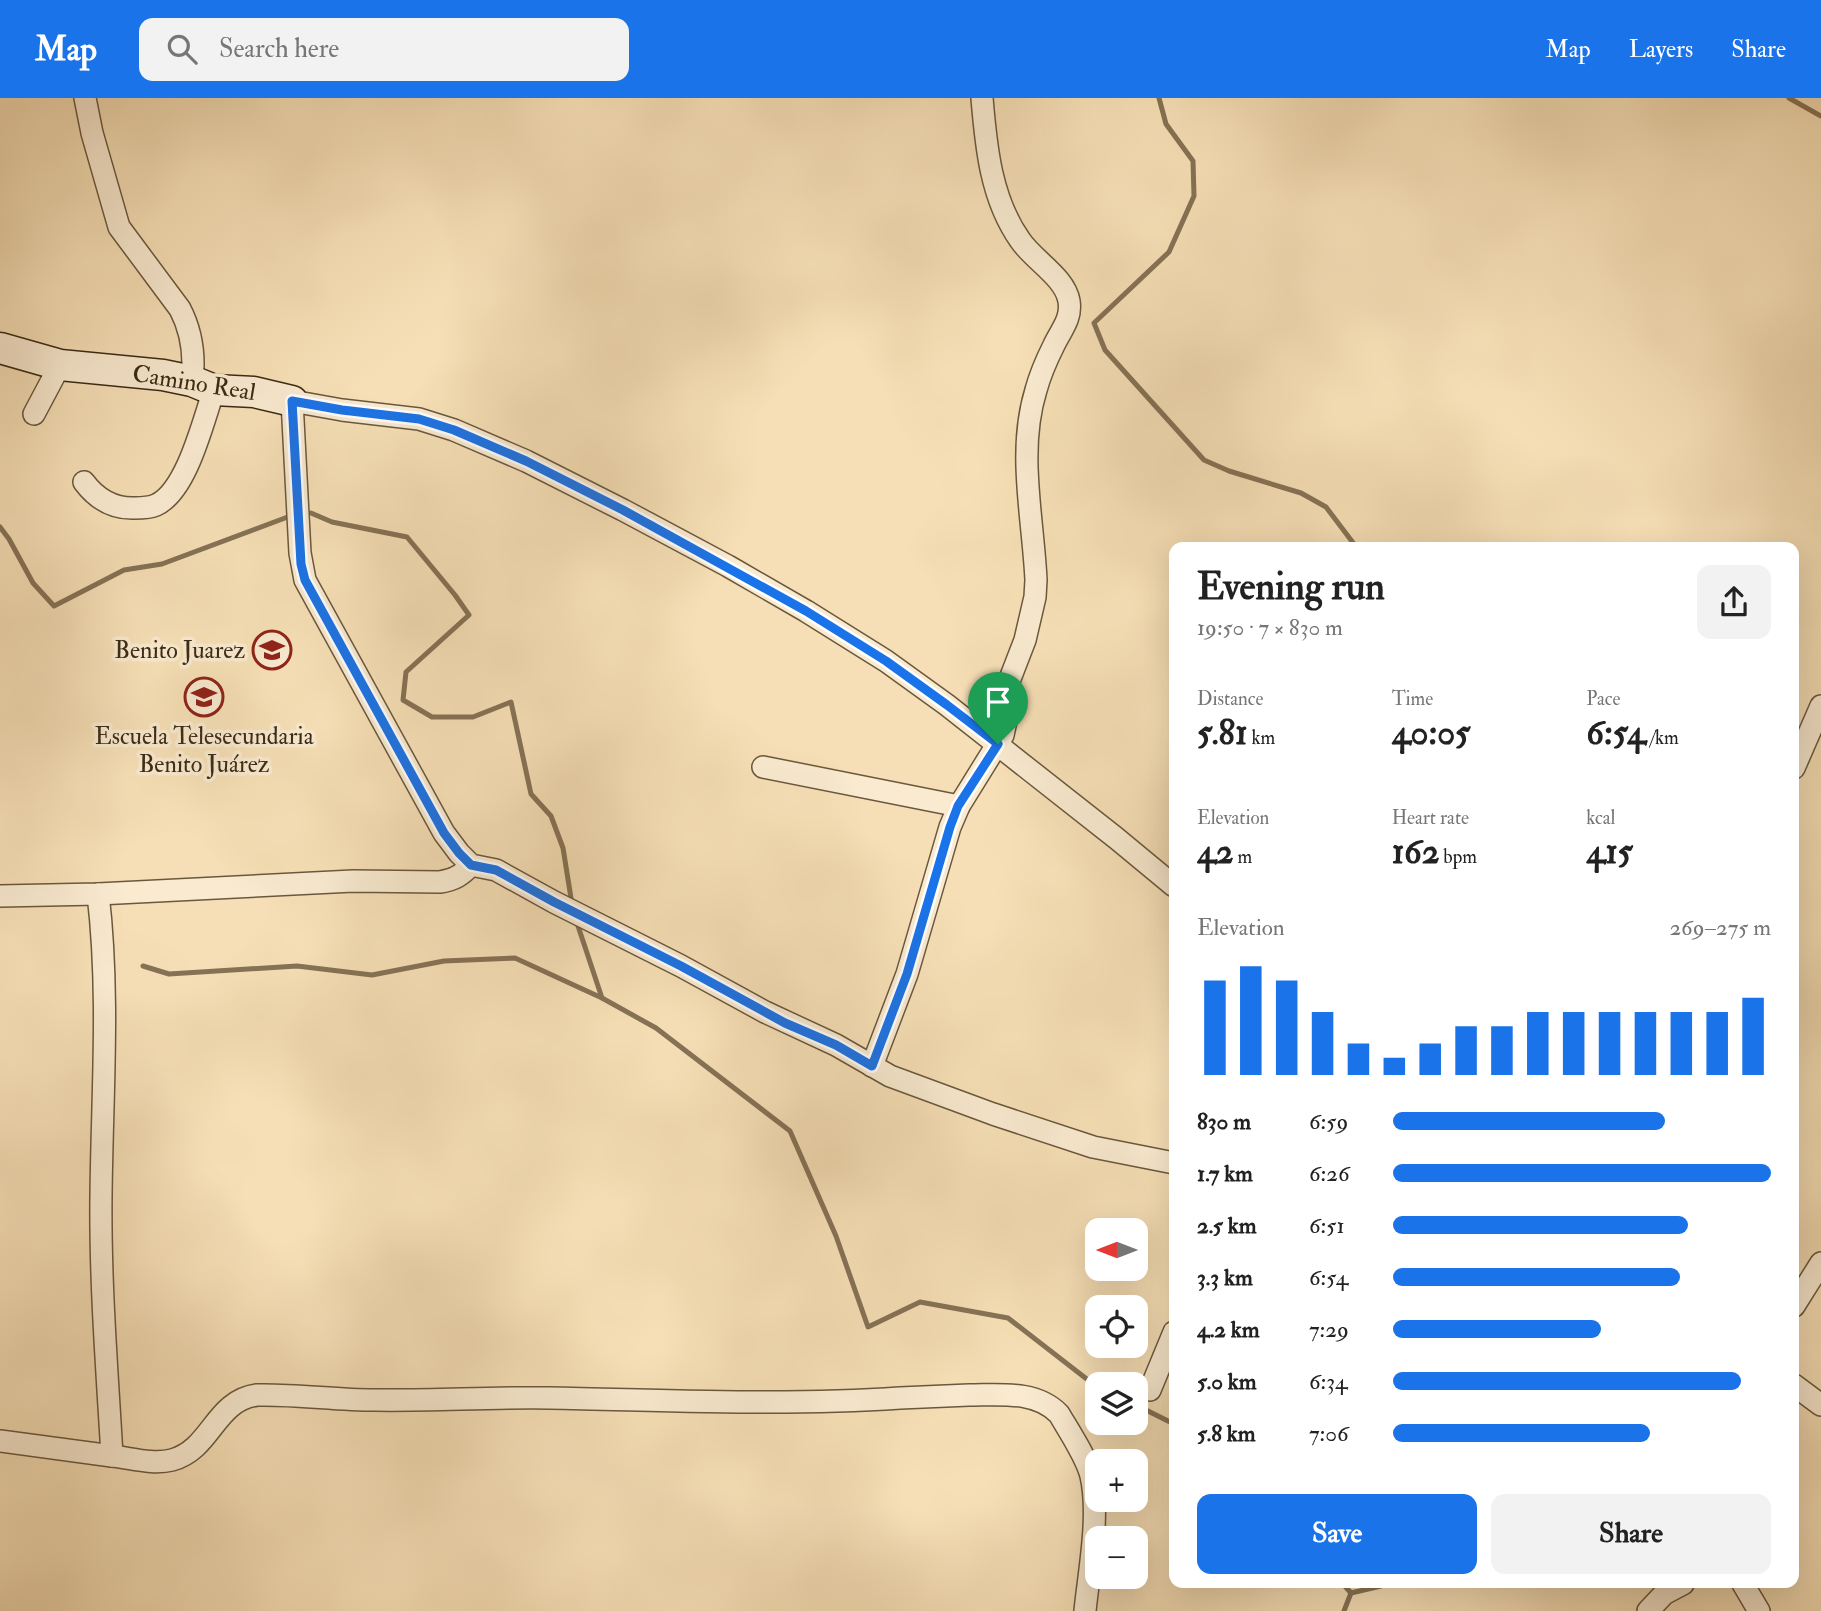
<!DOCTYPE html>
<meta charset="utf-8">
<style>
body{margin:0;font-family:"IM FELL Double Pica",serif;background:#f2f2f2;color:#222;height:100vh;display:flex;flex-direction:column;font-size:26px;white-space:nowrap}
*{box-sizing:border-box;margin:0}
p{font-size:23px;color:#767676}
.icon{flex:none;width:38px;height:38px;fill:none;stroke:currentColor;stroke-width:2;stroke-linecap:round;stroke-linejoin:round}
.map{position:relative;flex:1;overflow:hidden}
.side{position:absolute;left:1169px;top:444px;width:630px;height:1046px;display:flex;flex-direction:column;background:#fff;border-radius:14px;box-shadow:0 7px 28px #0002}
.side>*{flex:none}
.needle{width:46px;rotate:270deg}
.buttons{position:absolute;left:1085px;top:1120px;display:grid;gap:14px}
.buttons a{display:grid;place-items:center;width:63px;height:63px;border-radius:14px;background:#fff;box-shadow:0 7px 28px #0002;font-size:35px}
.pin{position:absolute;display:grid;place-items:center;width:60px;height:60px;color:#fff;margin:-72px -30px;border-radius:50% 50% 50% 0;rotate:-45deg;box-shadow:0 0 7px #0007}
.pin .icon{rotate:45deg}
.round{display:grid;place-items:center;flex:none;width:74px;height:74px;border-radius:14px;background:#f2f2f2}
.headline{display:flex;align-items:center;justify-content:space-between;height:119px;padding:0 28px}
h1{font-size:38px;font-weight:700;line-height:52px}
.metrics{display:grid;grid-template-columns:repeat(3,1fr);gap:10px;height:119px;padding:7px 28px}
.metrics div{display:grid;align-content:center}
.metrics b{font-size:35px;font-weight:700}
.metrics small{font-size:19px;font-weight:400}
.metrics p{font-size:19px}
.chart{height:196px;padding:14px 28px}
.chart p{display:flex;justify-content:space-between}
.chart svg{width:100%;height:126px;margin-top:7px;stroke:#1a73e8;stroke-width:6}
.primary-button{display:flex;gap:14px;margin-top:auto;padding:14px 28px}
.primary-button a{flex:1;height:80px;border-radius:14px;background:#1a73e8;color:#fff;font-size:28px;font-weight:700;line-height:80px;text-align:center}
.primary-button a+a{background:#f2f2f2;color:#222}
ul{padding:0 28px;list-style:none;font-size:23px}
li{display:grid;grid-template-columns:112px 84px 1fr;align-items:center;height:52px}
li i{height:18px;border-radius:9px;background:#1a73e8}
header{display:flex;align-items:center;gap:42px;box-sizing:border-box;height:98px;padding:0 35px;background:#1a73e8;color:#fff}
header strong{font-size:33px}
nav{display:flex;gap:38px;margin-inline-start:auto;font-size:24px}
.search{width:490px;height:63px;background:#f2f2f2;display:flex;align-items:center;gap:18px;box-sizing:border-box;padding:0 24px;border-radius:14px;color:#767676;font-size:26px}
.map>svg:first-child{display:block}
</style>
<header>
<strong>Map</strong>
<div class="search"><svg class="icon" aria-label="search" viewBox="0 0 24 24"><circle cx="10" cy="10" r="6"/><path d="M15 15l6 6"/></svg>Search here</div>
<nav><a>Map</a><a>Layers</a><a>Share</a></nav>
</header>
<div class="map">
<svg width="1821" height="1513" viewBox="0 0 1821 1513">
<rect width="100%" height="100%" fill="#f6dfb6"/>
<filter id="stains"><feTurbulence type="fractalNoise" baseFrequency=".00286" numOctaves="4"/><feColorMatrix values="0 0 0 0 .2 0 0 0 0 .09 0 0 0 0 .02 0 0 0 .5 -.17"/></filter>
<radialGradient id="worn" r=".72"><stop offset=".6" stop-color="#630" stop-opacity="0"/><stop offset="1" stop-color="#630" stop-opacity=".3"/></radialGradient>
<g fill="none" stroke-linecap="round" stroke-linejoin="round">
<g stroke="#857255" stroke-width="5">
<polyline points="1159,0 1166,26 1193,63 1194,98 1169,154 1094,225 1105,252 1204,362 1229,373 1301,395 1326,409 1357,450"/>
<polyline points="1789,0 1821,18"/>
<polyline points="311,415 332,424 407,439 455,497 469,517 406,574 403,602 432,619 473,619 511,604 531,696 551,718 563,750 571,800"/>
<polyline points="0,429 9,441 33,485 54,508 124,472 162,466 293,417"/>
<polyline points="576,822 602,900 656,930 790,1033 836,1138 868,1229 920,1204 1008,1220 1097,1289"/>
<polyline points="143,868 169,876 297,868 372,877 444,863 515,860 602,900"/>
<polyline points="1136,1307 1174,1326"/>
<polyline points="1343,1486 1351,1495 1344,1513"/>
<polyline points="1351,1495 1381,1488 1383,1486"/>
</g>
<defs>
<g id="street">
<path d="M 85,0 L 92,35 L 119,129 L 180,211 C 192,234 195,257 192,283"/>
<polyline points="34,316 60,267"/>
<path d="M 84,384 C 96,400 113,411 135,410 C 142,410 149,410 156,407 C 187,393 203,323 214,292"/>
<polyline points="763,669 959,708"/>
<polyline points="1794,670 1821,608"/>
<polyline points="1174,788 1116,740 947,607 886,563 806,513 728,468 623,412 526,363 454,332 419,321 342,312 292,303 300,455 305,482 444,735 459,755 471,767 496,772 554,804 681,868 765,914 836,947 890,978 993,1016 1093,1049 1174,1065"/>
<path d="M 0,798 L 98,796 L 353,783 L 440,784 C 454,782 462,777 471,767"/>
<path d="M 872,968 L 907,876 L 950,729 L 959,708 L 1003,637 L 1006,623 L 1008,586 L 1025,542 L 1035,499 L 1036,482 C 1033,419 1017,353 1036,292 C 1040,277 1047,261 1054,247 C 1061,232 1072,221 1069,203 C 1065,179 1033,162 1020,142 C 991,101 986,49 982,0"/>
<polyline points="1794,1208 1821,1165"/>
<polyline points="1794,1287 1821,1307"/>
<polyline points="1150,1292 1174,1234"/>
<path d="M 0,1343 L 112,1358 C 107,1271 100,1185 101,1098 C 102,998 110,897 98,796"/>
<path d="M 112,1358 C 131,1360 153,1367 172,1362 C 212,1351 214,1303 257,1297 C 296,1296 335,1302 374,1302 C 432,1303 491,1299 549,1300 C 666,1302 783,1308 900,1300 C 923,1299 946,1298 969,1297 C 999,1297 1036,1292 1059,1316 C 1069,1333 1087,1360 1091,1378 C 1100,1418 1089,1473 1085,1513"/>
<polyline points="1743,1486 1759,1513"/>
<polyline points="1648,1513 1664,1496 1683,1486"/>
</g>
<polyline id="secondary" points="0,250 60,267 163,277 192,283 214,292 254,294 292,303"/>
</defs>
<use href="#street" stroke="#6a583d" stroke-width="24"/>
<use href="#secondary" stroke="#3b2b15" stroke-width="33"/>
<use href="#street" stroke="#f9ead0" stroke-width="21"/>
<use href="#secondary" stroke="#f9ead0" stroke-width="30"/>
</g>
<g fill="none" stroke-linecap="round" stroke-linejoin="round">
<defs>
<polygon id="route" points="292,303 342,312 419,321 454,332 526,363 623,412 806,513 886,563 947,607 998,646 958,708 950,729 907,876 872,968 836,947 785,925 681,868 554,804 496,772 471,767 459,755 444,735 305,482 301,466"/>
</defs>
<use href="#route" stroke="#fff" stroke-width="14"/>
<use href="#route" stroke="#1a73e8" stroke-width="9"/>
</g>
<defs>
<symbol id="school-ring" viewBox="-11 -11 22 22"><circle r="9.5" fill="#f9ead0" stroke="#8f2418" stroke-width="1.5"/><path d="M0-5L7-2L0 1L-7-2ZM-4 1L0 2.5L4 1V4Q0 6-4 4Z" fill="#8f2418"/></symbol>
</defs>
<g fill-rule="evenodd">
<use href="#school-ring" x="250" y="530" width="44" height="44"/>
<use href="#school-ring" x="182" y="577" width="44" height="44"/>
</g>
<g text-anchor="middle" dominant-baseline="central" stroke-width="7" stroke-linejoin="round" paint-order="stroke">
<g font-size="24" fill="#3b2b15" stroke="#f9ead0">
<text transform="translate(194 285) rotate(9)">Camino Real</text>
</g>
<g font-size="24" fill="#3b2b15" stroke="#f9ead0" text-anchor="end">
<text x="245" y="552">Benito Juarez</text>
<text x="204" y="638" text-anchor="middle">Escuela Telesecundaria<tspan x="204" dy="28">Benito Juárez</tspan></text>
</g>
</g>
<rect width="100%" height="100%" filter="url(#stains)"/>
<rect width="100%" height="100%" fill="url(#worn)"/>
</svg>
<div class="buttons">
<a><svg class="needle" viewBox="-14 -14 28 28"><path d="M0-13l5 13h-10z" fill="#e53935"/><path d="M0 13l5-13h-10z" fill="#767676"/></svg></a>
<a><svg class="icon" aria-label="locate" viewBox="0 0 24 24"><circle cx="12" cy="12" r="6"/><path d="M12 2v4M12 18v4M2 12h4M18 12h4"/></svg></a>
<a><svg class="icon" aria-label="layers" viewBox="0 0 24 24"><path d="M12 4l9 5-9 5-9-5zM3 14l9 5 9-5"/></svg></a>
<a>+</a>
<a>−</a>
</div>
<div class="pin" style="left:998px;top:646px;background:#1e9e55"><svg class="icon" aria-label="arrive" viewBox="0 0 24 24"><path d="M6 21V4h12l-3 4 3 4H6"/></svg></div>
<section class="side">
<div class="headline"><div><h1>Evening run</h1><p>19:50 · 7 × 830 m</p></div><a class="round"><svg class="icon" aria-label="share" viewBox="0 0 24 24"><path d="M12 15V3M7 8l5-5 5 5M5 13v7h14v-7"/></svg></a></div>
<div class="metrics">
<div><p>Distance</p><b>5.81<small> km</small></b></div>
<div><p>Time</p><b>40:05</b></div>
<div><p>Pace</p><b>6:54<small> /km</small></b></div>
</div>
<div class="metrics">
<div><p>Elevation</p><b>42<small> m</small></b></div>
<div><p>Heart rate</p><b>162<small> bpm</small></b></div>
<div><p>kcal</p><b>415</b></div>
</div>
<div class="chart"><p><span>Elevation</span>269–275 m</p>
<svg viewBox="0 0 160 44" preserveAspectRatio="none"><path d="M5 44V11M15 44V6M25 44V11M35 44V22M45 44V33M55 44V38M65 44V33M75 44V27M85 44V27M95 44V22M105 44V22M115 44V22M125 44V22M135 44V22M145 44V22M155 44V17"/></svg>
</div>
<ul>
<li><b>830 m</b>6:59<i style="width:72%"></i></li>
<li><b>1.7 km</b>6:26<i style="width:100%"></i></li>
<li><b>2.5 km</b>6:51<i style="width:78%"></i></li>
<li><b>3.3 km</b>6:54<i style="width:76%"></i></li>
<li><b>4.2 km</b>7:29<i style="width:55%"></i></li>
<li><b>5.0 km</b>6:34<i style="width:92%"></i></li>
<li><b>5.8 km</b>7:06<i style="width:68%"></i></li>
</ul>
<div class="primary-button"><a>Save</a><a>Share</a></div>
</section>
</div>
